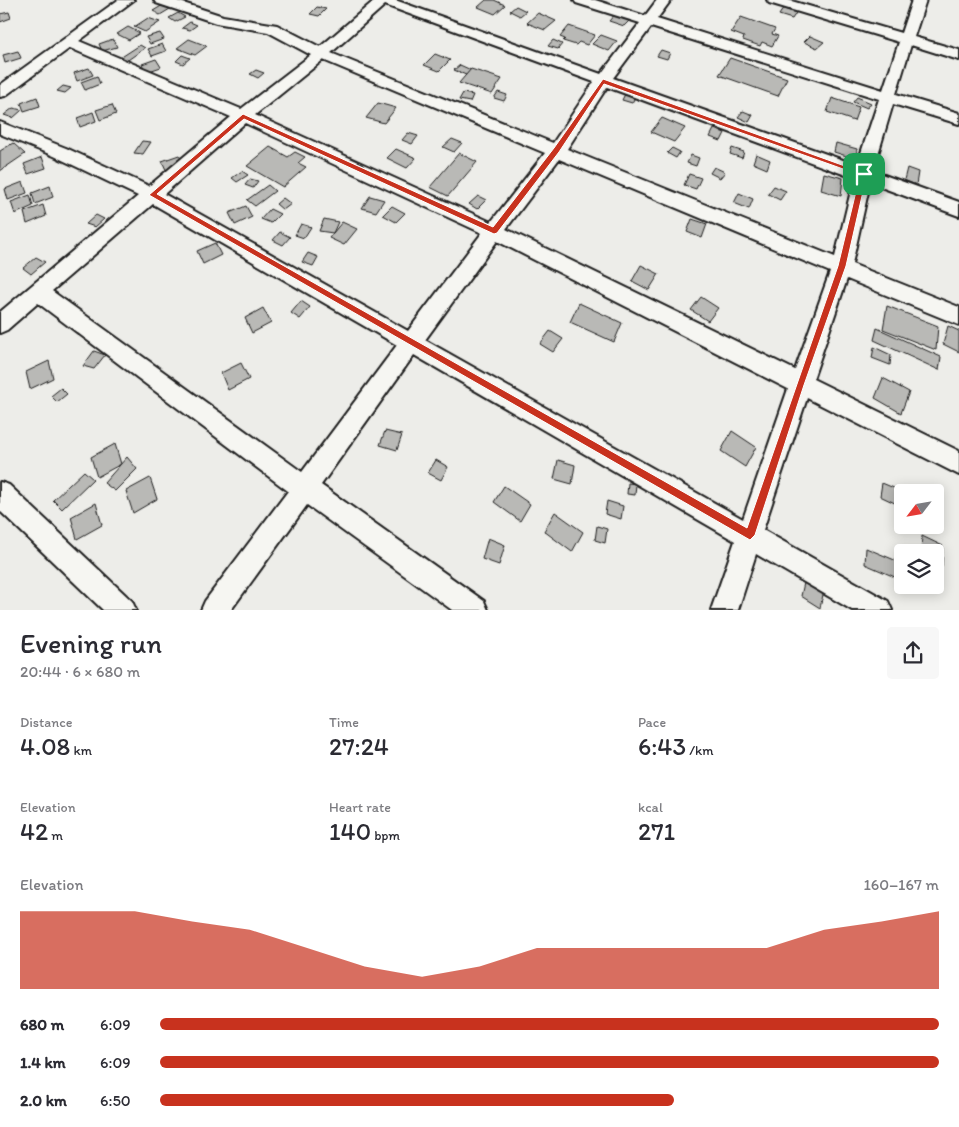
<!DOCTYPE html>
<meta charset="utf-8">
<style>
body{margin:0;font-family:Itim,sans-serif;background:#f7f7f7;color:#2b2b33;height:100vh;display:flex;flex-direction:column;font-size:19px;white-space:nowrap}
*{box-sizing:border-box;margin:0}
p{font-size:16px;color:#7c7c81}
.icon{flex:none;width:28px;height:28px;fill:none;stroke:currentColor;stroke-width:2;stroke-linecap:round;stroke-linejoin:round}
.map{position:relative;height:610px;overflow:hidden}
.side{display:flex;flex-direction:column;background:#fff;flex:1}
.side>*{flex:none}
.needle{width:32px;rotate:239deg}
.tools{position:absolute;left:894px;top:484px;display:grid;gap:10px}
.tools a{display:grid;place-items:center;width:50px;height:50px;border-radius:5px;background:#fff;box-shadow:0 2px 12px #0003;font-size:25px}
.pin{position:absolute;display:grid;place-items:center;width:42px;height:42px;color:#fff;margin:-21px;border-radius:10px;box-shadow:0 2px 8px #0006}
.round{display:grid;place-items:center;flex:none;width:52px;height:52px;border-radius:5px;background:#f7f7f7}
.headline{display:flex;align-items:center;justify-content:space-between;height:85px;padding:0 20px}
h1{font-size:28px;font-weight:600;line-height:38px}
.stats{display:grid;grid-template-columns:repeat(3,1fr);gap:8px;height:85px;padding:5px 20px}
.stats div{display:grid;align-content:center}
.stats b{font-size:25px;font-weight:600}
.stats small{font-size:14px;font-weight:400}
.stats p{font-size:14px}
.chart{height:140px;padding:10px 20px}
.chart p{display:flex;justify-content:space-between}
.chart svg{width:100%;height:90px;margin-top:5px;fill:#c8321e;opacity:.7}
ul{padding:0 20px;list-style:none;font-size:16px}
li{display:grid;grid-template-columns:80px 60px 1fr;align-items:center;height:38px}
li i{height:12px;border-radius:6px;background:#c8321e}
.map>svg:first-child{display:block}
</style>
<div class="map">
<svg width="959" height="610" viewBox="0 0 959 610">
<rect width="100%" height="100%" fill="#edede9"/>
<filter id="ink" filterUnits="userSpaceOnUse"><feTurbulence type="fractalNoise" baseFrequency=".02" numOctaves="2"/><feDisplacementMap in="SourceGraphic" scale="10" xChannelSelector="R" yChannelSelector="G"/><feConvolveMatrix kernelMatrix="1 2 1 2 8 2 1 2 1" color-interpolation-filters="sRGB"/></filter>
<g filter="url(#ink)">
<g fill="#b9b9b6" stroke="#1c1c1c">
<polygon points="486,0 494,0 505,5 495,14 478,7"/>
<polygon points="163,5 170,9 160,15 153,11"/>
<polygon points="516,6 526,11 520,16 510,11"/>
<polygon points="317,7 326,9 319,16 310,14"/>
<polygon points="783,9 796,13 792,19 779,15"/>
<polygon points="9,12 11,18 0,22 0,14"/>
<polygon points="178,13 185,17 175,22 169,18"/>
<polygon points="538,13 556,21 545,30 527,23"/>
<polygon points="615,14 630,20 624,26 609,21"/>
<polygon points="741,17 775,29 772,34 778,36 772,46 762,42 760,46 743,40 744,37 731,32"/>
<polygon points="148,18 160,22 145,32 134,27"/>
<polygon points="190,22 197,25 190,30 182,28"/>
<polygon points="569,26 595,35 587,45 579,42 576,45 563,41 565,39 560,37"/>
<polygon points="128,27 140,33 129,40 117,34"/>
<polygon points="160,33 164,39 150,44 146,37"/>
<polygon points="601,35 617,41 609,51 592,44"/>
<polygon points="810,36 824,42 817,48 804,42"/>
<polygon points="113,39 117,47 102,51 99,44"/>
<polygon points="189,39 207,46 195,55 177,48"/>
<polygon points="553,40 562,44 558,49 548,46"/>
<polygon points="162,44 166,51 152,56 148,49"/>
<polygon points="140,45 145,48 125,62 120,58"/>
<polygon points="661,50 670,53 667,59 657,56"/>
<polygon points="18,51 21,58 5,63 3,55"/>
<polygon points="435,54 450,60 439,71 424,65"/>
<polygon points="182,55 190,58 183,64 176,61"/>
<polygon points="730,58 787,78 778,96 719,75"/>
<polygon points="156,59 161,67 146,72 142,64"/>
<polygon points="460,65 471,70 466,75 454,70"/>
<polygon points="89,68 93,75 77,81 74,73"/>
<polygon points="471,69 502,79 492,94 459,83"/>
<polygon points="256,70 264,73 258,78 250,74"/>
<polygon points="97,76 100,84 85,90 81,82"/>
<polygon points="63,86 71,88 65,93 57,91"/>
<polygon points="498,92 507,95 504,101 494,98"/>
<polygon points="626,92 636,95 632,103 622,100"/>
<polygon points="463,93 473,95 470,102 459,100"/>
<polygon points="37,97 40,106 24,111 21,103"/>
<polygon points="857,97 871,103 867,108 853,102"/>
<polygon points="832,98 859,107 854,121 827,112"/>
<polygon points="378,103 396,108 384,123 366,118"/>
<polygon points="112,105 116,114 100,120 96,110"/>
<polygon points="13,108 22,110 13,118 4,115"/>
<polygon points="743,111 753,115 749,122 738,117"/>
<polygon points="93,112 96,121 80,127 77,118"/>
<polygon points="662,118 685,128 674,142 651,132"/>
<polygon points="714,129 725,133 721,141 710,137"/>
<polygon points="408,133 418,136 412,144 402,140"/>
<polygon points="452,139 462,143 454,152 443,147"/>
<polygon points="142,141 151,142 143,154 134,153"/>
<polygon points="13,143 25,154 0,171 0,151"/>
<polygon points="836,143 857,149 856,159 834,152"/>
<polygon points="270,147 288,157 295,152 305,157 298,163 306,167 283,187 247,166"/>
<polygon points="672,148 680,152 676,158 667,153"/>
<polygon points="732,148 744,152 742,158 730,154"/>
<polygon points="396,149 416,158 407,168 387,158"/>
<polygon points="459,153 477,162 448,196 430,187"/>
<polygon points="756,154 770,160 767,169 753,163"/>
<polygon points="179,155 184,165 167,172 162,161"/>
<polygon points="691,155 699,158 696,166 687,163"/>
<polygon points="42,157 46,168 28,174 24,164"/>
<polygon points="714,167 725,172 720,178 710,173"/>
<polygon points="907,168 918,172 916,185 904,180"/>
<polygon points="242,171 248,175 237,182 232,178"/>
<polygon points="824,173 843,178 841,196 821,190"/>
<polygon points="689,174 701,178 696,189 684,185"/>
<polygon points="250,179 258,181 253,188 245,185"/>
<polygon points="23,182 27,193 8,200 5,189"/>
<polygon points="268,185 275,191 255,206 247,200"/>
<polygon points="50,186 53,197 35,204 32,193"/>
<polygon points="774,186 786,191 780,200 768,194"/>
<polygon points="739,193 753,199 749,209 734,203"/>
<polygon points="30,195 33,206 15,214 11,202"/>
<polygon points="370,196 384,200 376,212 362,208"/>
<polygon points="478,196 486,200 477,209 469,204"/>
<polygon points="283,198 291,204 283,210 276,204"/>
<polygon points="43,205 46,216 27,224 24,212"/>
<polygon points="246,206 252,217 235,225 229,213"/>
<polygon points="392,206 405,213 396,222 383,215"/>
<polygon points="270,209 280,214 271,223 261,219"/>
<polygon points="96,215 104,219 95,227 86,224"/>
<polygon points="324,219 338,222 333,233 319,231"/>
<polygon points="692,219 707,224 702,238 687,232"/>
<polygon points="342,222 357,229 344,245 329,238"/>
<polygon points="301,224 311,227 304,238 295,235"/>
<polygon points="280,232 290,237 283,245 273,240"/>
<polygon points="215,243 221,255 203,264 197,251"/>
<polygon points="308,253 318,257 313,266 302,262"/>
<polygon points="36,257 45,262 31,274 23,268"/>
<polygon points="641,265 659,274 649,290 632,281"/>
<polygon points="701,297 718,308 708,321 691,310"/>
<polygon points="301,301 310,307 300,319 291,313"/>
<polygon points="579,303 622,323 614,342 570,322"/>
<polygon points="887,306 938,326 936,350 883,329"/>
<polygon points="263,308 271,323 252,333 245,318"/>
<polygon points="948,326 959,331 959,352 943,344"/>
<polygon points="877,328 941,357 939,370 874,340"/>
<polygon points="550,331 563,339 553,352 540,344"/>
<polygon points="874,347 891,355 890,365 872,358"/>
<polygon points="94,351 105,355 94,369 83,366"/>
<polygon points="49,361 53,378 30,389 26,372"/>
<polygon points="241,363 249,379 228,390 221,373"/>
<polygon points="883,378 909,392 901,413 875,398"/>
<polygon points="61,388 67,394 57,402 51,396"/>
<polygon points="385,431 402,435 397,450 380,445"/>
<polygon points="732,431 756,447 745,467 721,451"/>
<polygon points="115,444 121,464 97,477 91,457"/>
<polygon points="127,457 137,469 115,491 104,483"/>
<polygon points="436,460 448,467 441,480 428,473"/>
<polygon points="558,460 575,465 572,484 554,479"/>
<polygon points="84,471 93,479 62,509 53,500"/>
<polygon points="150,478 157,499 133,513 126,491"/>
<polygon points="628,483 636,484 635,495 627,494"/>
<polygon points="882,483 901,491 899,505 880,496"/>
<polygon points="504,486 530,504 520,521 494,502"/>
<polygon points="607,501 623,506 621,519 605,514"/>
<polygon points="96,503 102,525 77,539 71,517"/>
<polygon points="555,512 583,532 572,552 544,531"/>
<polygon points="597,526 607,529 605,543 595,540"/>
<polygon points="922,536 943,546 942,566 935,563 935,552 921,552"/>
<polygon points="488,538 505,545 499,565 482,559"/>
<polygon points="866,548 897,561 897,578 865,564"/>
<polygon points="806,574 825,586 820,608 801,596"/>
</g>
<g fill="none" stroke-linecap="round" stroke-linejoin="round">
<defs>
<g id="minor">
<path d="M 118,0 L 134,0 L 79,41 L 241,109 L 311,55 L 268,32 L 216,23 L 156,3 L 154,0 L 174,0 L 223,16 L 277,25 L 320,47 L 375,0 L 395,0 L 601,74 L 640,23 L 576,3 L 574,0 L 595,0 L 645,16 L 657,0 L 671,0 L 657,19 L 883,90 L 899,42 L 769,3 L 767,0 L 788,0 L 901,33 L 912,0 L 926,0 L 914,37 L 959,50 L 959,60 L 911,45 L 896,94 L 959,113 L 959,124 L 893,104 L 873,171 L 959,202 L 959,216 L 870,183 L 852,264 L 959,307 L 959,325 L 847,279 L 813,379 L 959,451 L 959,475 L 807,398 L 763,530 L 888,601 L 892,610 L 852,610 L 756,554 L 738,610 L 711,610 L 735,541 L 414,355 L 321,485 L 484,601 L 488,610 L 452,610 L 307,505 L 231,610 L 201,610 L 205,601 L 288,491 L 38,303 L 7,330 L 0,333 L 0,312 L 138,196 L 54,156 L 0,134 L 0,122 L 66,148 L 149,186 L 231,117 L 70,48 L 5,96 L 0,97 L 0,85 ZM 385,5 L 594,82 L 553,143 L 331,53 ZM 651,27 L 879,99 L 857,165 L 613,78 ZM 323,60 L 545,153 L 491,222 L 255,115 ZM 607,87 L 854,178 L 835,257 L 567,149 ZM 245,123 L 482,233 L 408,331 L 164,194 ZM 559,159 L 830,272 L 795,370 L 506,229 ZM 153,204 L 397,345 L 302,472 L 52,291 ZM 497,241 L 788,389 L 743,519 L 425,340 Z"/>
<polygon points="0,482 9,485 132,601 136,610 103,610 0,511"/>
</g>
</defs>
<use href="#minor" stroke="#1c1c1c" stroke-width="4"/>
<use href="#minor" fill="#f6f6f2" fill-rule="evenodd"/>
</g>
</g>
<path fill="#c8321e" stroke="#fff" fill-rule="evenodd" d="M 603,79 L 867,174 L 846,266 L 804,385 L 755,535 L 750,540 L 149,195 L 243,114 L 493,227 L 554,148 ZM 604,84 L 860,175 L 838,266 L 747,528 L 157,194 L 244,119 L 494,234 L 497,233 L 559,152 Z"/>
</svg>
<div class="tools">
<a><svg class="needle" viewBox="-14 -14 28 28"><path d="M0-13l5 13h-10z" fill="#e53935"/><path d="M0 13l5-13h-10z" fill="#7c7c81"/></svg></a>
<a><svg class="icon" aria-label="layers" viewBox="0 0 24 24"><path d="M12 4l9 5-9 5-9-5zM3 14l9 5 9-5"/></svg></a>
</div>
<div class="pin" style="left:864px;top:174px;background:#1e9e55"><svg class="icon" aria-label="arrive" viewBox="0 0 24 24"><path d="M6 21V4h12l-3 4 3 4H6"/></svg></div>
</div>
<section class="side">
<div class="headline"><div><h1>Evening run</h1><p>20:44 · 6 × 680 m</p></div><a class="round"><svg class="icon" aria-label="share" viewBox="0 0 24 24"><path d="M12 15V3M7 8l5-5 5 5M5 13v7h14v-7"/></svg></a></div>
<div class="stats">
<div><p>Distance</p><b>4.08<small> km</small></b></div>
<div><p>Time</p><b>27:24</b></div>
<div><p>Pace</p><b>6:43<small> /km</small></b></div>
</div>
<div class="stats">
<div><p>Elevation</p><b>42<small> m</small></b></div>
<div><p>Heart rate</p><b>140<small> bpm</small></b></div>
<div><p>kcal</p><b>271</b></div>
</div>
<div class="chart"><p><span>Elevation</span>160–167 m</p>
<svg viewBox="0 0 160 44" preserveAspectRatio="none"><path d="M0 44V6L10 6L20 6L30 11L40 15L50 24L60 33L70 38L80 33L90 24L100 24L110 24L120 24L130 24L140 15L150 11L160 6V44z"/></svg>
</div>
<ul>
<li><b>680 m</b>6:09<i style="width:100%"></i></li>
<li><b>1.4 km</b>6:09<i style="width:100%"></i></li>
<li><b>2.0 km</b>6:50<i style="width:66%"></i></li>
</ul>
</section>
